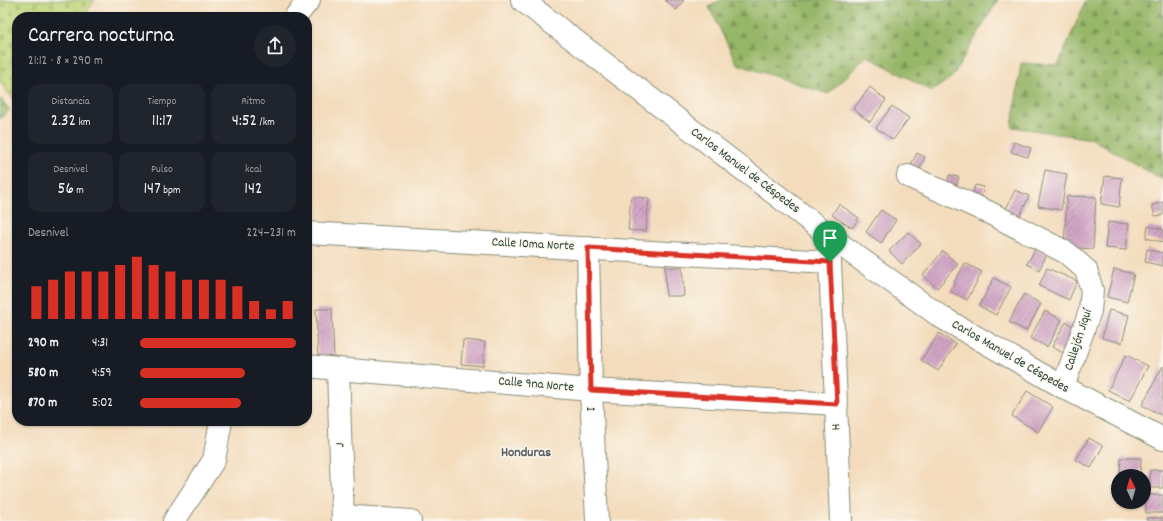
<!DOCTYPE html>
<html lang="es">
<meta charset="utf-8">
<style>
body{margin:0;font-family:Dekko,sans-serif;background:#20242c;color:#f1f3f6;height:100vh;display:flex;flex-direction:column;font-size:15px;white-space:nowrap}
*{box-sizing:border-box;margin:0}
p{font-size:13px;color:#9ea1a6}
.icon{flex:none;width:22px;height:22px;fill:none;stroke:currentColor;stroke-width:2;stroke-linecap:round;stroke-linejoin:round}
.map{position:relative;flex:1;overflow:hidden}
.side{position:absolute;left:12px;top:12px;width:300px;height:414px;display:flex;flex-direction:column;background:#171b24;border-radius:16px;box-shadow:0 1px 3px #0004}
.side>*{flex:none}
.needle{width:26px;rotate:355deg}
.tools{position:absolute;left:1111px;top:469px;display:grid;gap:8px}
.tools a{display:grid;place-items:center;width:40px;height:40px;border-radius:50%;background:#171b24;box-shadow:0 1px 3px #0004;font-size:20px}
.pin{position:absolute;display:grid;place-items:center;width:34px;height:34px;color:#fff;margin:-41px -17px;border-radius:50% 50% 50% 0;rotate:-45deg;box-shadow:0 0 4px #0007}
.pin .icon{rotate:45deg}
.round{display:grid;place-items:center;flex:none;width:42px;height:42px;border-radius:21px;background:#20242c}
.overview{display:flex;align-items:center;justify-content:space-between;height:68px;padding:0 16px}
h1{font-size:22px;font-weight:600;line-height:30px}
.metrics{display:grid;grid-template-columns:repeat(3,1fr);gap:6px;height:68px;padding:4px 16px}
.metrics div{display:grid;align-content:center;border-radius:10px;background:#20242c;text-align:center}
.metrics b{font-size:17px;font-weight:600}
.metrics small{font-size:11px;font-weight:400}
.metrics p{font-size:11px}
.chart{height:112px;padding:8px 16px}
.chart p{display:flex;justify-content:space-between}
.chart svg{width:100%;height:72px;margin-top:4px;stroke:#d93025;stroke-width:6}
ul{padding:0 16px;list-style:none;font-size:13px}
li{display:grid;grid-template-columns:64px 48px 1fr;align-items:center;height:30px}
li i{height:10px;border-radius:5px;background:#d93025}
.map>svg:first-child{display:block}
</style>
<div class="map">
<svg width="1163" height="521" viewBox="0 0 1163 521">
<defs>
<pattern id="forest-firs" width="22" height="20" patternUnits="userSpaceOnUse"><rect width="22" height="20" fill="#96b668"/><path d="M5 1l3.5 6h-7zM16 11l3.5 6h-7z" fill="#7a9556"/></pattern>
<pattern id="cemetery-stones" width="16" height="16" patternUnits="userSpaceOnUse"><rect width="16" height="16" fill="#bed478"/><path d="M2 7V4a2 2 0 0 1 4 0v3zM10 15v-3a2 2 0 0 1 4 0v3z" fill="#a3b768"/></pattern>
<pattern id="building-hatch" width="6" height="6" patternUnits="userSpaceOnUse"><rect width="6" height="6" fill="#d1a4c5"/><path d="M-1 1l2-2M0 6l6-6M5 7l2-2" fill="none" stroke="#a987a1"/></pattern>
</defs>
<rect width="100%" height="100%" fill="#fbf7ec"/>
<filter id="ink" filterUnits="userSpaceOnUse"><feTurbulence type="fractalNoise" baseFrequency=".025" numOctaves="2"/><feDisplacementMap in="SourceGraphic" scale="8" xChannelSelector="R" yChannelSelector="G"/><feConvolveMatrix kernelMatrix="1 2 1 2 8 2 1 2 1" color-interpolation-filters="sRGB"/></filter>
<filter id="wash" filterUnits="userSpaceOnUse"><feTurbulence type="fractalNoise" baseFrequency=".012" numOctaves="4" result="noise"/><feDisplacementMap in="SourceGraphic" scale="16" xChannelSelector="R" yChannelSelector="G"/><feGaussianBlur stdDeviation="0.9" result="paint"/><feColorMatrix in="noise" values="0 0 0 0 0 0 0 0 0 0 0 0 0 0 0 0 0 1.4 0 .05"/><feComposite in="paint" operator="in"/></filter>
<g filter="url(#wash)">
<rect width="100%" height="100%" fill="#f3dbbb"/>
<g fill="url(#forest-firs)" stroke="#5a7a4e">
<polygon points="720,0 998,0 952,77 932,91 867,56 828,94 737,64 709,7"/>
<polygon points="1086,0 1163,0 1163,180 1092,139 1012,127 1021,63 1058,65"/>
<polygon points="0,98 10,110 0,119"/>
</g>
<polygon fill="url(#cemetery-stones)" stroke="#6e8856" points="0,0 95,0 83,17 17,17 17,104 0,82"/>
<g id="blocks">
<g fill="url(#building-hatch)">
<polygon points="665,0 684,0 676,10"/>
<polygon points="870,87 886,100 870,122 853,109"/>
<polygon points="892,106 909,118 893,140 876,128"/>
<polygon points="1014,142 1031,148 1028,157 1011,152"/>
<polygon points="917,153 925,157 919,171 910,167"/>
<polygon points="1045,170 1067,174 1061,210 1038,206"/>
<polygon points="949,175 959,177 955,192 946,190"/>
<polygon points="1105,176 1122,178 1119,207 1101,204"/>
<polygon points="975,185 984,187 980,202 971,199"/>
<polygon points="1015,190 1029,196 1019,218 1005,211"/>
<polygon points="1067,196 1096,197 1093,249 1064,247"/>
<polygon points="631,197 649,198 646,231 628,230"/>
<polygon points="1163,202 1163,215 1155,216 1152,205"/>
<polygon points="839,204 859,218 852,228 832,215"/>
<polygon points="881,210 896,220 881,243 866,232"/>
<polygon points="1108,222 1129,224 1126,250 1105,248"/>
<polygon points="1148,226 1163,229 1163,242 1146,238"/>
<polygon points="908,232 921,244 902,264 889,251"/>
<polygon points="1035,249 1047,254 1039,270 1027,264"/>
<polygon points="1147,249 1163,253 1163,266 1145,262"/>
<polygon points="943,251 958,264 937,288 923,275"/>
<polygon points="965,263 982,272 967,300 950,291"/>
<polygon points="665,267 682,267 684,296 666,296"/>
<polygon points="1047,268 1077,281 1069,300 1039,286"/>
<polygon points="1114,269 1134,274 1127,302 1107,297"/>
<polygon points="994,278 1011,287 996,315 979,306"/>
<polygon points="1024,294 1041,304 1026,331 1009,322"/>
<polygon points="316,309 332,309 334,359 318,359"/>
<polygon points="1109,310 1129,315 1122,343 1102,338"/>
<polygon points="1045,311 1062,320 1047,347 1030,338"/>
<polygon points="1066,322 1078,329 1065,354 1052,347"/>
<polygon points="939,333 956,344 938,371 921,360"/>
<polygon points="463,340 485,342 483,366 461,364"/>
<polygon points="1126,355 1148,366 1130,401 1108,390"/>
<polygon points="1163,366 1163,416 1142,405"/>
<polygon points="1027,391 1053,407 1038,432 1012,416"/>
<polygon points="1089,438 1103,446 1091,468 1076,460"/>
<polygon points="1121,458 1141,458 1140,476 1120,476"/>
<rect x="1150" y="470" width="13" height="18"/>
<rect x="1146" y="495" width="17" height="18"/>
<rect x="1147" y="518" width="16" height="3"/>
</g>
</g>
</g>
<g filter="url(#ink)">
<use href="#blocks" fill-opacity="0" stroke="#898c78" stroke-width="1"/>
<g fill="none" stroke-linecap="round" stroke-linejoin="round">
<defs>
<g id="minor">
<polyline points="522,0 848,250 941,317 1063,387 1163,439"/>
<polyline points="295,17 309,0"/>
<polyline points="908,176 990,213 1067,253 1086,270 1092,290 1090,311 1063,387"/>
<polyline points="307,233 830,262"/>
<polyline points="588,248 591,390 597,521"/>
<polyline points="830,262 841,521"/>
<polyline points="307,366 338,369 591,390 837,404"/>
<polyline points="338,369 343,521"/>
<polyline points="343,516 410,521"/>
<polyline points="174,521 214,460 221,421"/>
</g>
</defs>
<use href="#minor" stroke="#898c78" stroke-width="24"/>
<use href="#minor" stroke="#fff" stroke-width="22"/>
</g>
</g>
<g fill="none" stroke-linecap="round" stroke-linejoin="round" filter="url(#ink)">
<defs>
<polygon id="route" points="588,248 830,262 837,404 591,390"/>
</defs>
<use href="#route" stroke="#fff" stroke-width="8"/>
<use href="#route" stroke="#d93025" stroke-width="5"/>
</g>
<g text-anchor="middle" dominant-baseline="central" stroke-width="3" stroke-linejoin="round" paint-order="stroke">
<g font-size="13" fill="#1f3d34" stroke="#fbf7ec">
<text transform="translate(745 171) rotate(37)">Carlos Manuel de Céspedes</text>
<text transform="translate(533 245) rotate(3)">Calle 10ma Norte</text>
<text transform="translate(1079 340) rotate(-72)">Callejón Jiquí</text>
<text transform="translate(1010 357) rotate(30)">Carlos Manuel de Céspedes</text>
<text transform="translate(536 385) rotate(5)">Calle 9na Norte</text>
<text transform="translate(592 409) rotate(-93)">I</text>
<text transform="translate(837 427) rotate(-92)">H</text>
<text transform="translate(341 445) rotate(-92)">J</text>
</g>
<g font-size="14" font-weight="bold" fill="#5d6167" stroke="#fbf7ec">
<text x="526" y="453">Honduras</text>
</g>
</g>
</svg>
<div class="tools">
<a><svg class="needle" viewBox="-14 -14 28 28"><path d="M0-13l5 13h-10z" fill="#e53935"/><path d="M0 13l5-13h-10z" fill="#9ea1a6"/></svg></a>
</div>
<div class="pin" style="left:830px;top:262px;background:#1e9e55"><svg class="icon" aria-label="arrive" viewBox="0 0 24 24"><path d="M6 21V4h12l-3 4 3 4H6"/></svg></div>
<section class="side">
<div class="overview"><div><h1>Carrera nocturna</h1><p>21:12 · 8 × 290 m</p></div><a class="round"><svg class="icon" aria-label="share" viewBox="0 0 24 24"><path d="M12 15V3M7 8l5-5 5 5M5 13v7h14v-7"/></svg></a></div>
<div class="metrics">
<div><p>Distancia</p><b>2.32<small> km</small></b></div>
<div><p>Tiempo</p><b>11:17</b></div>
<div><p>Ritmo</p><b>4:52<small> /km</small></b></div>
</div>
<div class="metrics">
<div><p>Desnivel</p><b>56<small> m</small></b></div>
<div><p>Pulso</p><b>147<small> bpm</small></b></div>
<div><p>kcal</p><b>142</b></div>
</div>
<div class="chart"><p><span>Desnivel</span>224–231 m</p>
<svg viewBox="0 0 160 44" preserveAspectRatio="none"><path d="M5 44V24M15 44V20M25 44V15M35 44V15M45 44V15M55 44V11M65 44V6M75 44V11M85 44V15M95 44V20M105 44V20M115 44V20M125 44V24M135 44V33M145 44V38M155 44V33"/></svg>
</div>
<ul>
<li><b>290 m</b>4:31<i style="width:100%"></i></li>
<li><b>580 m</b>4:59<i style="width:67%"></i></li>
<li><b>870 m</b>5:02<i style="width:65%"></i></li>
</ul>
</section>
</div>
